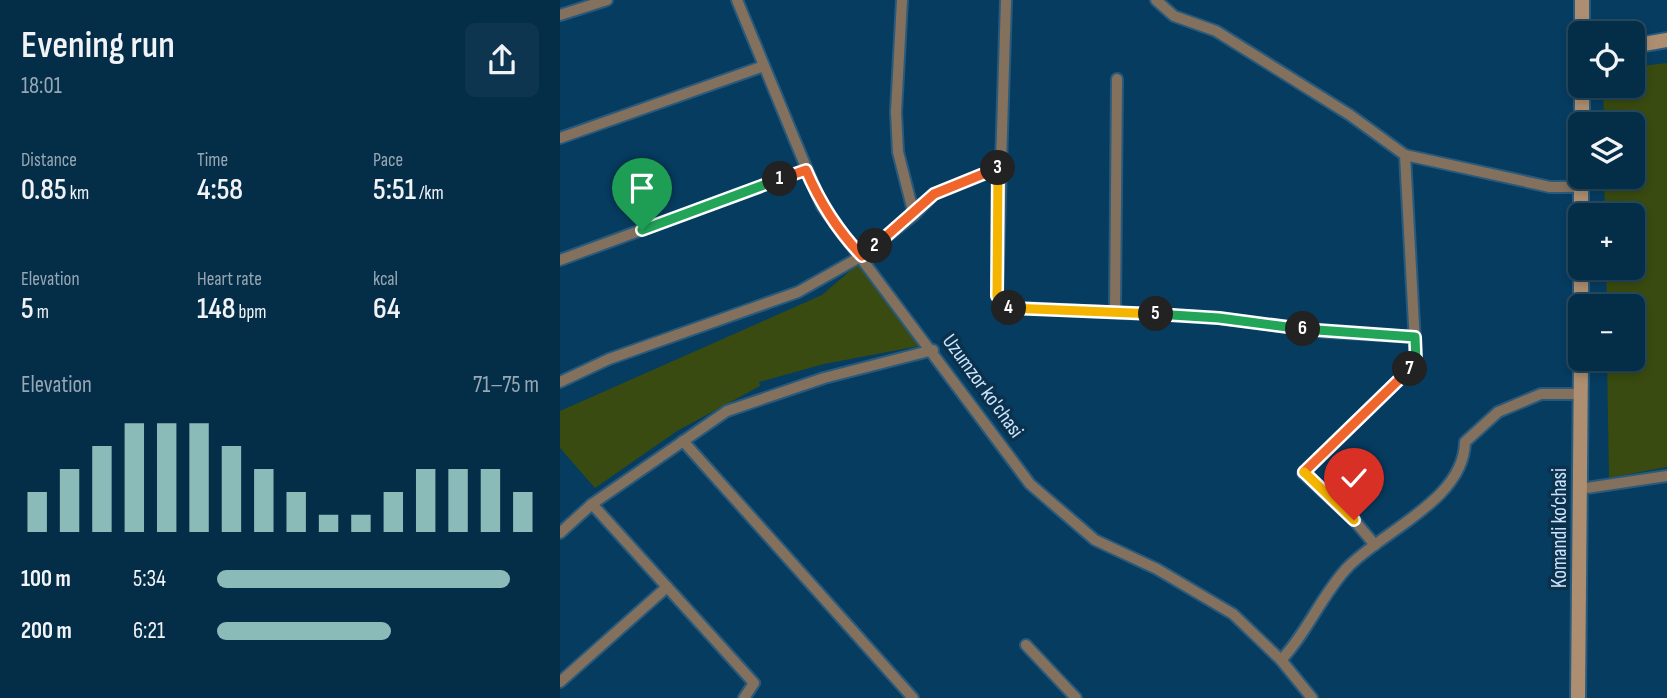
<!DOCTYPE html>
<meta charset="utf-8">
<style>
body{margin:0;font-family:"Sofia Sans Condensed",sans-serif;background:#0d354f;color:#f1f3f6;height:100vh;display:flex;flex-direction:column;font-size:26px;white-space:nowrap}
*{box-sizing:border-box;margin:0}
p{font-size:23px;color:#97a8b4}
.icon{flex:none;width:38px;height:38px;fill:none;stroke:currentColor;stroke-width:2;stroke-linecap:round;stroke-linejoin:round}
.map{position:relative;flex:1;overflow:hidden}
.details{display:flex;flex-direction:column;background:#042d48;width:560px}
.details>*{flex:none}
.fabs{position:absolute;left:1008px;top:21px;display:grid;gap:14px}
.fabs a{display:grid;place-items:center;width:77px;height:77px;border-radius:10px;background:#042d48;box-shadow:0 4px 10px #0003,0 0 0 2px #254960;font-size:35px}
.pin{position:absolute;display:grid;place-items:center;width:60px;height:60px;color:#fff;margin:-72px -30px;border-radius:50% 50% 50% 0;rotate:-45deg;box-shadow:0 0 7px #0007}
.pin .icon{rotate:45deg}
.km{position:absolute;width:35px;height:35px;margin:-18px;border-radius:50%;background:#222;color:#fff;font-size:19px;line-height:35px;text-align:center}
.round{display:grid;place-items:center;flex:none;width:74px;height:74px;border-radius:10px;background:#0d354f}
.summary{display:flex;align-items:center;justify-content:space-between;height:119px;padding:0 21px}
h1{font-size:38px;font-weight:600;line-height:52px}
.metrics{display:grid;grid-template-columns:repeat(3,1fr);gap:10px;height:119px;padding:7px 21px}
.metrics div{display:grid;align-content:center}
.metrics b{font-size:30px;font-weight:600}
.metrics small{font-size:19px;font-weight:400}
.metrics p{font-size:19px}
.chart{height:196px;padding:14px 21px}
.chart p{display:flex;justify-content:space-between}
.chart svg{width:100%;height:126px;margin-top:7px;stroke:#8bbbb9;stroke-width:6}
ul{padding:0 21px;list-style:none;font-size:23px}
li{display:grid;grid-template-columns:112px 84px 1fr;align-items:center;height:52px}
li i{height:18px;border-radius:9px;background:#8bbbb9}
main{display:flex;flex:1;min-height:0}
.map>svg:first-child{display:block}
</style>
<main>
<section class="details">
<div class="summary"><div><h1>Evening run</h1><p>18:01</p></div><a class="round"><svg class="icon" aria-label="share" viewBox="0 0 24 24"><path d="M12 15V3M7 8l5-5 5 5M5 13v7h14v-7"/></svg></a></div>
<div class="metrics">
<div><p>Distance</p><b>0.85<small> km</small></b></div>
<div><p>Time</p><b>4:58</b></div>
<div><p>Pace</p><b>5:51<small> /km</small></b></div>
</div>
<div class="metrics">
<div><p>Elevation</p><b>5<small> m</small></b></div>
<div><p>Heart rate</p><b>148<small> bpm</small></b></div>
<div><p>kcal</p><b>64</b></div>
</div>
<div class="chart"><p><span>Elevation</span>71–75 m</p>
<svg viewBox="0 0 160 44" preserveAspectRatio="none"><path d="M5 44V30M15 44V22M25 44V14M35 44V6M45 44V6M55 44V6M65 44V14M75 44V22M85 44V30M95 44V38M105 44V38M115 44V30M125 44V22M135 44V22M145 44V22M155 44V30"/></svg>
</div>
<ul>
<li><b>100 m</b>5:34<i style="width:91%"></i></li>
<li><b>200 m</b>6:21<i style="width:54%"></i></li>
</ul>
</section>
<div class="map">
<svg width="1107" height="698" viewBox="0 0 1107 698">
<rect width="100%" height="100%" fill="#063c60"/>
<g fill="#394b10">
<polygon points="1107,63 1107,467 1049,478 1047,359 1073,359 1073,306 1047,306 1046,268 1073,268 1073,215 1045,215 1044,177 1073,177 1073,124 1044,124 1043,86 1073,86 1073,67"/>
<polygon points="298,264 359,346 264,364 199,382 200,386 117,431 35,488 0,448 0,411 262,295"/>
</g>
<g fill="none" stroke-linecap="round" stroke-linejoin="round">
<defs>
<g id="street">
<polyline points="177,0 262,206 470,484 535,540 597,569 673,614 721,660 752,698"/>
<polyline points="342,0 336,112 338,152 354,215"/>
<polyline points="446,0 437,296 445,307 659,318 766,332 855,337"/>
<polyline points="596,0 614,16 656,31 790,115 845,155 990,187 1021,187"/>
<polyline points="0,15 47,0"/>
<polyline points="0,138 204,66"/>
<polyline points="0,260 245,170"/>
<polyline points="555,311 557,79"/>
<polyline points="0,382 49,359 238,292 302,256 354,215 374,194 440,168"/>
<polyline points="123,441 353,698"/>
<polyline points="1020,489 1107,476"/>
<polyline points="32,504 194,683 184,698"/>
<polyline points="0,533 32,504 167,411 264,378 373,350"/>
<polyline points="815,545 794,520 743,473 856,363 845,155"/>
<polyline points="466,645 516,698"/>
<path d="M 721,660 C 747,633 761,596 787,568 C 822,531 904,500 905,442 L 938,412 L 981,394 L 1020,394"/>
<polyline points="0,682 107,587"/>
</g>
<g id="secondary">
<polyline points="1022,0 1022,33"/>
<polyline points="1073,46 1107,40"/>
<polyline points="1022,124 1022,86"/>
<polyline points="1021,215 1021,177"/>
<polyline points="1021,306 1021,268"/>
<polyline points="1018,698 1021,359"/>
</g>
</defs>
<use href="#street" stroke="#295a7c" stroke-width="14"/>
<use href="#secondary" stroke="#295a7c" stroke-width="18"/>
<use href="#street" stroke="#83705d" stroke-width="10"/>
<use href="#secondary" stroke="#ad8e70" stroke-width="14"/>
</g>
<g fill="none" stroke-linecap="round" stroke-linejoin="round">
<defs>
<polyline id="split-1" points="82,230 220,179"/>
<path id="split-2" d="M 220,179 L 246,170 C 260,203 277,230 302,256 L 315,246"/>
<polyline id="split-3" points="315,246 374,194 438,168"/>
<polyline id="split-4" points="438,168 437,296 445,307 449,308"/>
<polyline id="split-5" points="449,308 596,314"/>
<polyline id="split-6" points="596,314 659,318 743,329"/>
<polyline id="split-7" points="743,329 855,337 856,363 850,369"/>
<polyline id="split-8" points="744,472 850,369"/>
<polyline id="split-9" points="744,472 794,520"/>
</defs>
<use href="#split-1" stroke="#fff" stroke-width="14"/>
<use href="#split-2" stroke="#fff" stroke-width="14"/>
<use href="#split-3" stroke="#fff" stroke-width="14"/>
<use href="#split-4" stroke="#fff" stroke-width="14"/>
<use href="#split-5" stroke="#fff" stroke-width="14"/>
<use href="#split-6" stroke="#fff" stroke-width="14"/>
<use href="#split-7" stroke="#fff" stroke-width="14"/>
<use href="#split-8" stroke="#fff" stroke-width="14"/>
<use href="#split-9" stroke="#fff" stroke-width="14"/>
<use href="#split-1" stroke="#22a559" stroke-width="9"/>
<use href="#split-2" stroke="#f0652b" stroke-width="9"/>
<use href="#split-3" stroke="#f0652b" stroke-width="9"/>
<use href="#split-4" stroke="#f5b400" stroke-width="9"/>
<use href="#split-5" stroke="#f5b400" stroke-width="9"/>
<use href="#split-6" stroke="#22a559" stroke-width="9"/>
<use href="#split-7" stroke="#22a559" stroke-width="9"/>
<use href="#split-8" stroke="#f0652b" stroke-width="9"/>
<use href="#split-9" stroke="#f5b400" stroke-width="9"/>
</g>
<g text-anchor="middle" dominant-baseline="central" stroke-width="7" stroke-linejoin="round" paint-order="stroke">
<g font-size="21" fill="#cbe4fb" stroke="#0b314d">
<text transform="translate(423 386) rotate(54)">Uzumzor ko'chasi</text>
<text transform="translate(999 528) rotate(-90)">Komandi ko‘chasi</text>
</g>
</g>
</svg>
<div class="fabs">
<a><svg class="icon" aria-label="locate" viewBox="0 0 24 24"><circle cx="12" cy="12" r="6"/><path d="M12 2v4M12 18v4M2 12h4M18 12h4"/></svg></a>
<a><svg class="icon" aria-label="layers" viewBox="0 0 24 24"><path d="M12 4l9 5-9 5-9-5zM3 14l9 5 9-5"/></svg></a>
<a>+</a>
<a>−</a>
</div>
<div class="pin" style="left:82px;top:230px;background:#1e9e55"><svg class="icon" aria-label="arrive" viewBox="0 0 24 24"><path d="M6 21V4h12l-3 4 3 4H6"/></svg></div>
<div class="pin" style="left:794px;top:520px;background:#d93025"><svg class="icon" aria-label="check" viewBox="0 0 24 24"><path d="M5 12l5 5 9-10"/></svg></div>
<b class="km" style="left:220px;top:179px">1</b>
<b class="km" style="left:315px;top:246px">2</b>
<b class="km" style="left:438px;top:168px">3</b>
<b class="km" style="left:449px;top:308px">4</b>
<b class="km" style="left:596px;top:314px">5</b>
<b class="km" style="left:743px;top:329px">6</b>
<b class="km" style="left:850px;top:369px">7</b>
</div>
</main>
